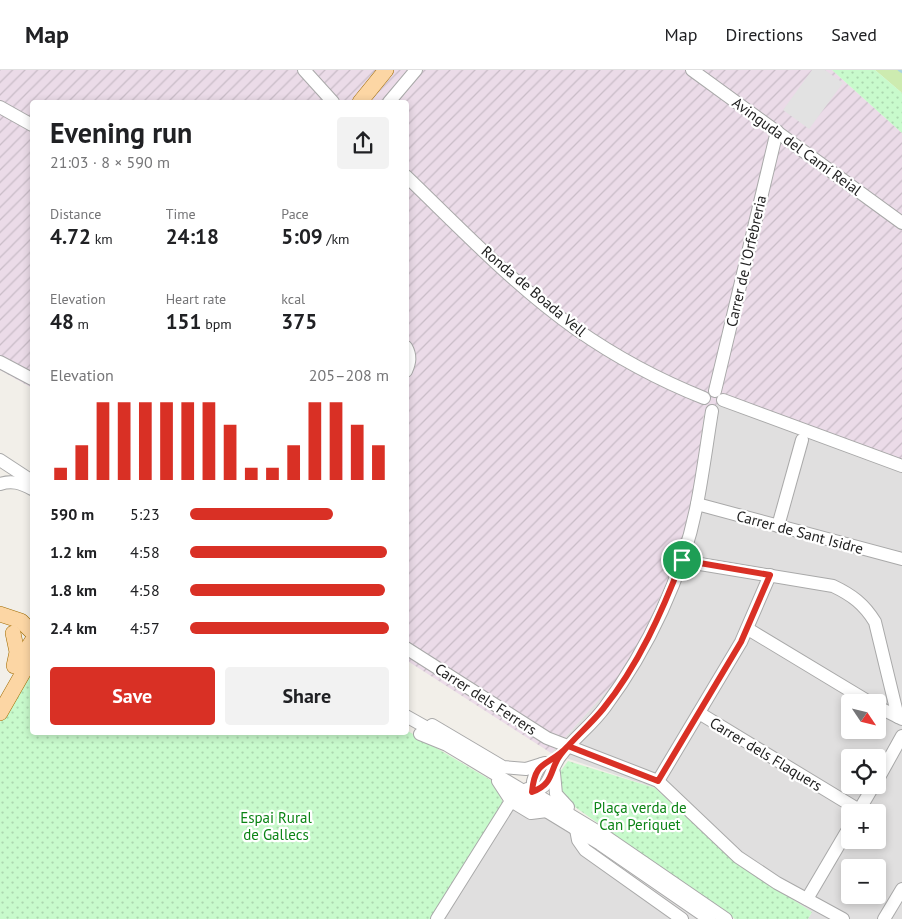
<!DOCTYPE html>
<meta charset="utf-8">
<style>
body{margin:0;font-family:"PT Sans",sans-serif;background:#f2f2f2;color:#202124;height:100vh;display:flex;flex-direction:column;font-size:19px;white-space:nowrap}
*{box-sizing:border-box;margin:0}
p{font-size:16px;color:#757577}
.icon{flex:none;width:28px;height:28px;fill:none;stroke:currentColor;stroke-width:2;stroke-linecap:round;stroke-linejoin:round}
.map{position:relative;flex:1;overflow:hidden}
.details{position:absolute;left:30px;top:30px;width:379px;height:635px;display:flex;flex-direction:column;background:#fff;border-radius:5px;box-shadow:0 2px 8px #0003}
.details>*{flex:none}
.needle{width:32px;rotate:125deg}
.controls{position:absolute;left:841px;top:624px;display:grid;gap:10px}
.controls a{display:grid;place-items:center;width:45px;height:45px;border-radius:5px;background:#fff;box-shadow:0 2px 8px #0003;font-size:25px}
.pin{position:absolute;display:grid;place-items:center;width:42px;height:42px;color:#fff;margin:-21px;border:2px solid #fff;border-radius:50%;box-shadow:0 1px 5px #0007}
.round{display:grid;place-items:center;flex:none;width:52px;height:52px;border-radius:5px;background:#f2f2f2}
.summary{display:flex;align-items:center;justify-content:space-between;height:85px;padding:0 20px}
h1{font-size:28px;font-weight:800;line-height:38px}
.metrics{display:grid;grid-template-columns:repeat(3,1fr);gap:8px;height:85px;padding:5px 20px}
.metrics div{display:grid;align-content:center}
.metrics b{font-size:21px;font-weight:800}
.metrics small{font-size:14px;font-weight:400}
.metrics p{font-size:14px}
.chart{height:140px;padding:10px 20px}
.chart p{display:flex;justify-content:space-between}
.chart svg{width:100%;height:90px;margin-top:5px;stroke:#d93025;stroke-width:6}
.primary-button{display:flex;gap:10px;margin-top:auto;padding:10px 20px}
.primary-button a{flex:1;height:58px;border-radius:5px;background:#d93025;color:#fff;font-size:20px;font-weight:800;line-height:58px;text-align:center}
.primary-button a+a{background:#f2f2f2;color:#202124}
ul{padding:0 20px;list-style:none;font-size:16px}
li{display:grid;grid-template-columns:80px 60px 1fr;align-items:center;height:38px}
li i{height:12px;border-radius:6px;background:#d93025}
header{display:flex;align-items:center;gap:30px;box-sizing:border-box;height:70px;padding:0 25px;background:#fff;border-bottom:1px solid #e0e0e0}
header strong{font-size:24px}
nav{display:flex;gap:28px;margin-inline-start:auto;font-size:18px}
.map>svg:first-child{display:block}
</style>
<header>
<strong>Map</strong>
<nav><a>Map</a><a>Directions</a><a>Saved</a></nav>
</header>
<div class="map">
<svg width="902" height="849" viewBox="0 0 902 849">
<defs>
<pattern id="industrial-furrows" width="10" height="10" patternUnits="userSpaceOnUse" patternTransform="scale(1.25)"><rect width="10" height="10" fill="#ebdbe8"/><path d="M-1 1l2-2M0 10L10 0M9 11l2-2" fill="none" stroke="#c9bcc7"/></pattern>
<pattern id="park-dots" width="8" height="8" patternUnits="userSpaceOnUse" patternTransform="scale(1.25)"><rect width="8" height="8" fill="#c8facc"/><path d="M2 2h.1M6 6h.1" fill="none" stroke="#acd6af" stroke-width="1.8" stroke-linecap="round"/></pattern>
</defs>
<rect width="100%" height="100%" fill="#f2efe9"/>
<g fill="#e0dfdf" fill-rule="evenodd">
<path d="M 728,327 L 902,390 L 902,849 L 808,849 L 812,842 L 736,793 L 655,718 L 551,683 L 614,613 L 693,436 L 704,344 ZM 850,632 L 878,632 L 878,660 L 850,660 ZM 850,688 L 878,688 L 878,715 L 850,715 ZM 850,742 L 878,742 L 878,770 L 850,770 ZM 850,798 L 878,798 L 878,825 L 850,825 Z"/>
<polygon points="510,723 601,781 700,849 432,849"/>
</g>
<polygon fill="url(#industrial-furrows)" points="0,0 832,0 902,63 902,390 728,327 704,344 693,435 678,486 643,565 614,613 551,683 406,590 406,32 32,32 32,318 0,300"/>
<polygon fill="#cdebb0" points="875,0 902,0 902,23"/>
<g fill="url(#park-dots)">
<polygon points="832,0 875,0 902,23 902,63"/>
<polygon points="32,597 32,662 406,662 406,660 494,712 503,733 432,849 0,849 0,652"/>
<polygon points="568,691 655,718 736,793 812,842 808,849 735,849 575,737 558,722 557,706"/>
</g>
<polygon fill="#e2e2e2" points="812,0 825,0 843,13 809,59 783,40"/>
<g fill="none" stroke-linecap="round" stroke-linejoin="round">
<polyline stroke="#aad3df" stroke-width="2.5" points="899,0 902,2"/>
<defs>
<g id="minor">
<polyline points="304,0 333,32"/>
<polyline points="692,0 902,153"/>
<polyline points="389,32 416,0"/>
<polyline points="0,37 32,55"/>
<path d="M 406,106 C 460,158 515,216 576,259 C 616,287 659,310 704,328"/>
<path d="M 406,277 C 411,286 410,292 406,301"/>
<polyline points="0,292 32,309"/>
<polyline points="715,321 777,61"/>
<polyline points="723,330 902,396"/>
<polyline points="0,390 32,411"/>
<path d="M 0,414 C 12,410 21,413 32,419"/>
<polyline points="697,434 902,489"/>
<polyline points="778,456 802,370"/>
<path d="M 682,491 L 833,516 C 852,525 864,534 875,552 L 898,647"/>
<polyline points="748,559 869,632"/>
<polyline points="406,578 547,668 658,711 738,787 777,813 843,849"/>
<polyline points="878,637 902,649"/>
<polyline points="699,643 859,740"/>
<polyline points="406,646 438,664"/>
<polyline points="432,655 503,697 526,699 545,693"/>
<path d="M 420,664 L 447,675 L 525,722 C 554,721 547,702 561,685 C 574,668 592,655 605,637 C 648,579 683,506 697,434 C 703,403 707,372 712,341"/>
<polyline points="554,703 556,724 568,737"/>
<polyline points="878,709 902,666"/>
<polyline points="498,711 511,731 531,743 547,741"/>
<polyline points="658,711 741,572 770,505"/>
<polyline points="527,719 605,766 726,849"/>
<polyline points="515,722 600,774 709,849"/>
<path d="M 536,728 C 529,716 534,704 542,694"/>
<polyline points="858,742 874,715"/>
<polyline points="575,754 578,770 585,780 682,849"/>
<polyline points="807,829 850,756"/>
<polyline points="437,849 511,731"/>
<polyline points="884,849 902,819"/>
</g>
<g id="major">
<polyline points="360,32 386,0"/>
<polyline points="0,544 21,551 32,562"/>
<polyline points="13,563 17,582 14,596"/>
<polyline points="17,595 32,571"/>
<polyline points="0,643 32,587"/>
</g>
</defs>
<use href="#minor" stroke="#a9a9a9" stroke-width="14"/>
<use href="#major" stroke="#a06b00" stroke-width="16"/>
<use href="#minor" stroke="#fff" stroke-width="12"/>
<use href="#major" stroke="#fcd6a4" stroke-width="15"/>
</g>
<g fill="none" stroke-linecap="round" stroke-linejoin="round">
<defs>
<path id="route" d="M 682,490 C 662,542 638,596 603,639 C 590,655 574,668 561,684 C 549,699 555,714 532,722 C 535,688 549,697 568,676 L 658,711 L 741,572 L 770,505 L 682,490"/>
</defs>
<use href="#route" stroke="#fff" stroke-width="10"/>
<use href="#route" stroke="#d93025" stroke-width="6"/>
</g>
<g text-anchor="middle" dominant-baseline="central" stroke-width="4.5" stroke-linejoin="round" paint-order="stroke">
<g font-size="15" fill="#222" stroke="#fff">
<text transform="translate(797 76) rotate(36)">Avinguda del Camí Reial</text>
<text transform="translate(746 191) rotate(-77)">Carrer de l'Orfebreria</text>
<text transform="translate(534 221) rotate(40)">Ronda de Boada Vell</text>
<text transform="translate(800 462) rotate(15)">Carrer de Sant Isidre</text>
<text transform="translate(486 629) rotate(33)">Carrer dels Ferrers</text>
<text transform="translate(766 684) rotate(31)">Carrer dels Flaquers</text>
</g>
<g font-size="15" fill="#0c8416" stroke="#fff">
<text x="640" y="737">Plaça verda de<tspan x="640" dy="17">Can Periquet</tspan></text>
<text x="276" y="747">Espai Rural<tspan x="276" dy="17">de Gallecs</tspan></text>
</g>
</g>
</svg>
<div class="controls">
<a><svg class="needle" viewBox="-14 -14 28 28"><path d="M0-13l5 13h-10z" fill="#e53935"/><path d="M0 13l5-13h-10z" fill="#757577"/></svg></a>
<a><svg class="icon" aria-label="locate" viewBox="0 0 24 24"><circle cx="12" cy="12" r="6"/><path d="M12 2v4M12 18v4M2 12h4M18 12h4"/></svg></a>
<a>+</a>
<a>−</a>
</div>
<div class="pin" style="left:682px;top:490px;background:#1e9e55"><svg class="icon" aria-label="arrive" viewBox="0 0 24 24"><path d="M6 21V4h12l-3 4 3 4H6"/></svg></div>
<section class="details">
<div class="summary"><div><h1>Evening run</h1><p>21:03 · 8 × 590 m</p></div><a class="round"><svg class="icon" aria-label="share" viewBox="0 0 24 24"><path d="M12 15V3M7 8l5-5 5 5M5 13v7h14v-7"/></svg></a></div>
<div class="metrics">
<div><p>Distance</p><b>4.72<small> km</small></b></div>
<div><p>Time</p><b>24:18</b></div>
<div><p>Pace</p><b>5:09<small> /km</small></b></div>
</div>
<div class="metrics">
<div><p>Elevation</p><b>48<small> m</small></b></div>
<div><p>Heart rate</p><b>151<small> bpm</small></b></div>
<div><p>kcal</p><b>375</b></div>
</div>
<div class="chart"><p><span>Elevation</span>205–208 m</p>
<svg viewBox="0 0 160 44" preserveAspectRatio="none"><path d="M5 44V38M15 44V27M25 44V6M35 44V6M45 44V6M55 44V6M65 44V6M75 44V6M85 44V17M95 44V38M105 44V38M115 44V27M125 44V6M135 44V6M145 44V17M155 44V27"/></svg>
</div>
<ul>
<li><b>590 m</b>5:23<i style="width:72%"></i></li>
<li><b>1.2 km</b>4:58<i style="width:99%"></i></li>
<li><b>1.8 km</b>4:58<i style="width:98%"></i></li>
<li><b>2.4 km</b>4:57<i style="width:100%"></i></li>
</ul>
<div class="primary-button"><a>Save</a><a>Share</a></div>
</section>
</div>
